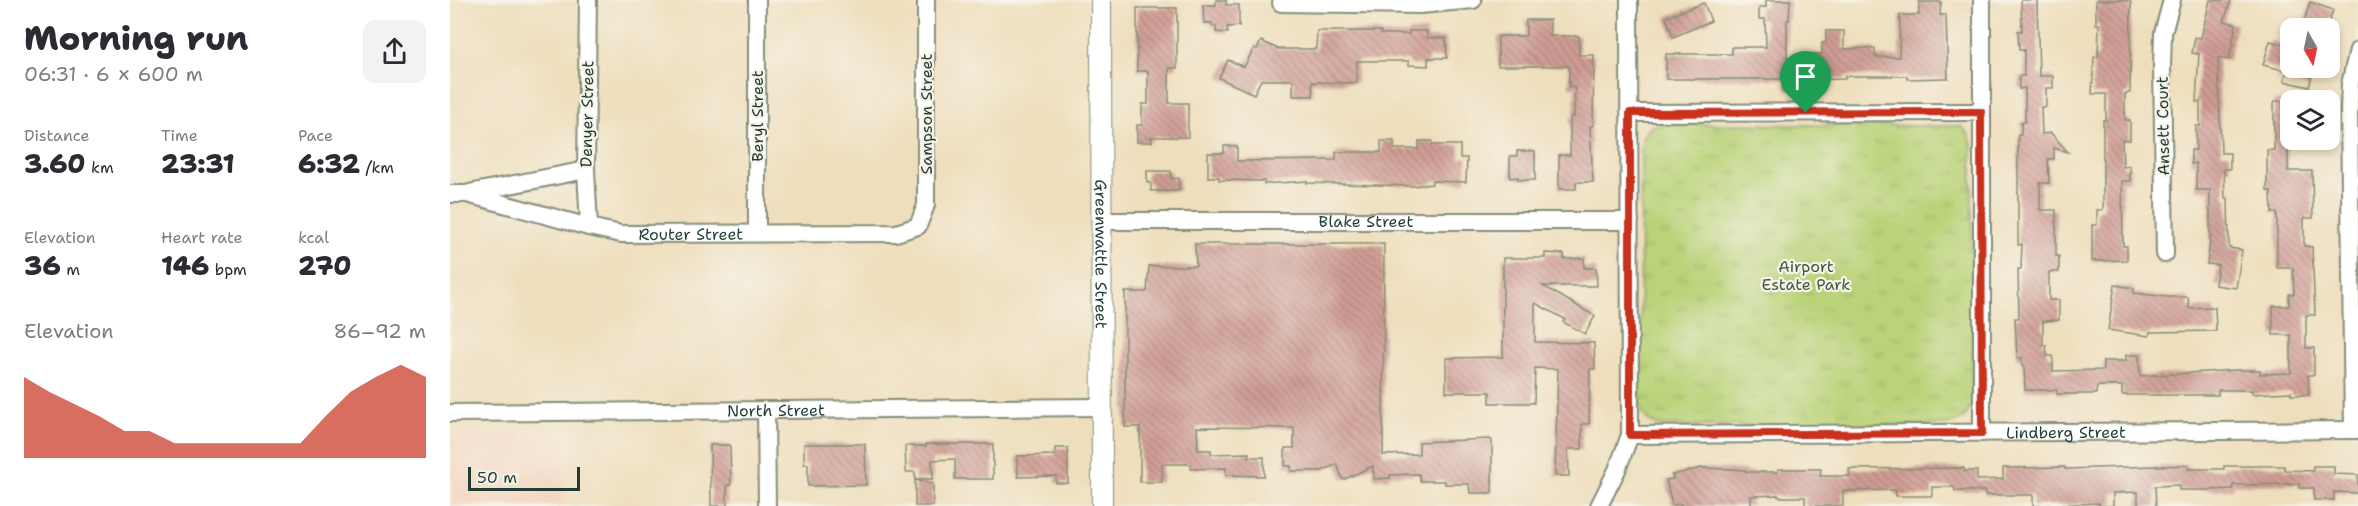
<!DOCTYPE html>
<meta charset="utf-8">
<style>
body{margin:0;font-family:"Shantell Sans",sans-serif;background:#f2f2f3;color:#2b2b33;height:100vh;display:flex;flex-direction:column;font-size:22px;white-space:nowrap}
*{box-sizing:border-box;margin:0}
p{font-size:20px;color:#7c7c81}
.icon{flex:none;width:33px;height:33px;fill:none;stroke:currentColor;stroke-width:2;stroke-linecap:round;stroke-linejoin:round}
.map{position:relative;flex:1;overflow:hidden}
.sheet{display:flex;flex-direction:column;background:#fff;width:450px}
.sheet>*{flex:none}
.needle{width:39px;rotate:171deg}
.buttons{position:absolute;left:1830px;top:18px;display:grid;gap:12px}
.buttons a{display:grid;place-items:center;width:60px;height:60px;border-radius:12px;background:#fff;box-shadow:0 3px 9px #0003;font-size:30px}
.scale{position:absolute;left:18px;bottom:15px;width:112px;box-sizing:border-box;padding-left:6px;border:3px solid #1f3d34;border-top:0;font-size:16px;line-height:21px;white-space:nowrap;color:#1f3d34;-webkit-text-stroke:4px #f7f3e8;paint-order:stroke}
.pin{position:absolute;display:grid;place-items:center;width:51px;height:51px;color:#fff;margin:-62px -26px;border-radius:50% 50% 50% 0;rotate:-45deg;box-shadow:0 0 6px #0007}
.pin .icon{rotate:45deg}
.round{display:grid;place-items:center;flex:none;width:63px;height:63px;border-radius:12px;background:#f2f2f3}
.overview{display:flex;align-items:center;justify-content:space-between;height:102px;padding:0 24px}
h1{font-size:33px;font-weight:800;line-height:45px}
.metrics{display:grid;grid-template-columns:repeat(3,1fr);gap:9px;height:102px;padding:6px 24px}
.metrics div{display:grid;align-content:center}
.metrics b{font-size:26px;font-weight:800}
.metrics small{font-size:16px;font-weight:400}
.metrics p{font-size:16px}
.chart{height:168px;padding:12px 24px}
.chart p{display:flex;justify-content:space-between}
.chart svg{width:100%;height:108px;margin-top:6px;fill:#c8321e;opacity:.7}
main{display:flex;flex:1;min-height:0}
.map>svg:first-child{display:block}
</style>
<main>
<section class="sheet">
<div class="overview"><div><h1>Morning run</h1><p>06:31 · 6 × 600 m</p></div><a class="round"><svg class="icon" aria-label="share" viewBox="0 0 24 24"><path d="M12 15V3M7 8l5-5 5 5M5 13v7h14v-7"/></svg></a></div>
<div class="metrics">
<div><p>Distance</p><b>3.60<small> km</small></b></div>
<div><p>Time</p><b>23:31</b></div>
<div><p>Pace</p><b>6:32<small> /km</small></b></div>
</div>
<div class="metrics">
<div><p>Elevation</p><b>36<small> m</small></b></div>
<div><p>Heart rate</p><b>146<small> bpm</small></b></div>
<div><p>kcal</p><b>270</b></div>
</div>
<div class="chart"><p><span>Elevation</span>86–92 m</p>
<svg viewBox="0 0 160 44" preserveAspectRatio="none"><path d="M0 44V11L10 17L20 22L30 27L40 33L50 33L60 38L70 38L80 38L90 38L100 38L110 38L120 27L130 17L140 11L150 6L160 11V44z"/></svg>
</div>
</section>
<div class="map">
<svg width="1908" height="506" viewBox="0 0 1908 506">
<defs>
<pattern id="park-tufts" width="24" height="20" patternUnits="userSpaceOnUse" patternTransform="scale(1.5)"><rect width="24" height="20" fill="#bad379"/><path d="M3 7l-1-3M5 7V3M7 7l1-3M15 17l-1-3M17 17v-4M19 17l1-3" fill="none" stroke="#9fb669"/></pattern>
<pattern id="building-back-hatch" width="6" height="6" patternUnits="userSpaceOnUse" patternTransform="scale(1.5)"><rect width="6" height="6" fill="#d09d94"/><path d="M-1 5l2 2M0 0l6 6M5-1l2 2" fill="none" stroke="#a8817a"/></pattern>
</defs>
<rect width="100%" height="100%" fill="#f7f3e8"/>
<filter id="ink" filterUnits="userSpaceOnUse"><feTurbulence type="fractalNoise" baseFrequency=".0167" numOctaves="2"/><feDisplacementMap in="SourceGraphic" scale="12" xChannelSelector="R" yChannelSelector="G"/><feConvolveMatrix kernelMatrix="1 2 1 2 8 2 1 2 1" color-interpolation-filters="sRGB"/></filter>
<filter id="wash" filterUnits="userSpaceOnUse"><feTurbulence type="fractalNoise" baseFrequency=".008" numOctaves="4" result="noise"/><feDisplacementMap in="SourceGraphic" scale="24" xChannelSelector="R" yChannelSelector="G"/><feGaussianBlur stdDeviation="1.35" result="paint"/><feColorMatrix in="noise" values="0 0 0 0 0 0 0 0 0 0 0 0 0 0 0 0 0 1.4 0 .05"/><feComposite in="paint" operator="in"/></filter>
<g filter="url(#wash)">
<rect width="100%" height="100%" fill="#eedebc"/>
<polygon fill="#f3d4be" points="3,434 115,434 115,506 0,506 0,439"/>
<path fill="url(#park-tufts)" stroke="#6c8856" stroke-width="1.5" d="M 1220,124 L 1511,126 L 1519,135 L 1522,144 L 1522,403 C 1517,418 1511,422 1495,425 L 1209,426 C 1198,422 1192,416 1190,404 L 1191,149 L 1193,136 L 1202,126 Z"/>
<g id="blocks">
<g fill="url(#building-back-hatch)">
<polygon points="766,0 776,0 776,5 789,5 789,26 777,27 778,33 766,32 766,26 762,26 762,23 754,23 753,5 766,5"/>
<polygon points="1316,0 1340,0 1339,20 1337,20 1337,58 1362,58 1362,54 1372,54 1372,43 1376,43 1376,31 1394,31 1394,49 1425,48 1425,57 1449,57 1450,15 1469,15 1469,2 1491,2 1490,15 1496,15 1498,78 1457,79 1457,76 1395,76 1395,79 1353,80 1352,89 1336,90 1336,79 1216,79 1216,54 1282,54 1282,47 1316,47 1315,19 1309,19 1309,7 1316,7"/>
<polygon points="1571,0 1587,0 1589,76 1603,76 1603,88 1596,88 1596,107 1591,107 1592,134 1601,133 1618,152 1604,148 1604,159 1598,159 1599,183 1590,183 1590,210 1606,210 1606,256 1609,256 1609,272 1599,272 1599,300 1609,300 1609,320 1593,321 1593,345 1596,345 1597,356 1603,356 1603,371 1653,370 1653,361 1676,361 1676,355 1689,355 1690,376 1787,370 1810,370 1810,374 1841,373 1841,335 1823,335 1823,306 1839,306 1839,294 1844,294 1843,268 1827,268 1827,213 1822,213 1821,191 1817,191 1817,150 1824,150 1824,101 1840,101 1840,140 1838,140 1838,171 1862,171 1863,218 1854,218 1854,246 1862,247 1865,315 1856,315 1856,348 1864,348 1864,375 1858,375 1859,395 1841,395 1841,392 1802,394 1802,390 1768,390 1768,395 1672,395 1672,386 1647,386 1646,394 1607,394 1607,390 1575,390 1574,366 1572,366 1572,358 1567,358 1565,318 1569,318 1568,269 1571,269 1572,244 1568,245 1568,135 1571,135 1571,122 1575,122 1575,88 1569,89 1569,76 1574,76 1574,50 1569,50 1568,31 1572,31"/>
<polygon points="1646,0 1680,0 1681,4 1680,93 1675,94 1675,120 1680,120 1680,140 1672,140 1673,167 1680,166 1680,181 1672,181 1673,246 1677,246 1677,260 1642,261 1642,225 1647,225 1647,210 1653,210 1653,120 1656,120 1656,94 1642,94 1644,57 1648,57 1649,24 1646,24"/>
<polygon points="1760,0 1781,0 1774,21 1786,24 1779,60 1768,58 1771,153 1780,153 1780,169 1774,169 1775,198 1778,198 1779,248 1792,250 1786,288 1765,285 1768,265 1757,264 1760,242 1760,190 1746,190 1746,163 1741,164 1741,150 1746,150 1746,126 1750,126 1750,102 1746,102 1749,54 1742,53 1745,37 1751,38"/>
<polygon points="1860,2 1883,10 1877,28 1852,28"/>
<polygon points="1254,3 1261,21 1223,37 1216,17"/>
<polygon points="687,8 727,8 727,68 719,68 719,103 738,103 738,137 701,137 702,142 687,142 687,125 692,125 692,104 698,104 698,71 687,71"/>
<polygon points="1076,20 1100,20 1100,36 1129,36 1129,55 1144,55 1143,126 1140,126 1143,182 1126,182 1126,189 1109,189 1109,155 1120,155 1120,117 1124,117 1125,87 1119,87 1119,66 1048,66 1048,36 1076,36"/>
<polygon points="867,31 931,31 931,34 959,34 959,31 977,31 977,38 996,38 997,58 978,58 978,66 959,65 959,61 907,61 907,83 862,82 863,96 843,96 843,80 811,80 804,94 769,78 778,60 794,67 804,48 807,49 811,41 828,49 866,49"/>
<polygon points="1820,41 1840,46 1840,68 1864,68 1859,87 1834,81 1837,71 1813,65"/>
<polygon points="931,141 944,141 944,149 969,149 969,141 982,141 982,145 1010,145 1010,158 1017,158 1016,182 982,181 982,184 962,186 857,183 857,181 814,184 814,181 769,180 769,177 758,177 758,153 774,153 774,146 787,146 787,161 886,160 886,152 931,152"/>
<polygon points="1067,151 1085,151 1085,180 1068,180 1068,177 1060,178 1060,156 1067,156"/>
<polygon points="697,171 721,171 721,179 729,178 729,191 701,191 701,183 697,183"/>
<polygon points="745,244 934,244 933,455 969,454 969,442 1040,439 1042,441 1042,493 1020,493 1019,484 995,484 995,481 970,481 969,474 940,475 940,478 924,479 923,466 893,480 887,464 872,471 841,471 841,466 835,466 835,448 844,448 844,428 747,427 748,450 761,450 761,454 799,453 799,457 814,457 814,476 776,475 776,468 741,469 741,464 712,464 712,482 690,482 690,427 675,427 675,292 697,292 699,266 746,266"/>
<polygon points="1095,253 1114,254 1114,259 1134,258 1134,268 1146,268 1147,286 1093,286 1145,316 1135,334 1113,322 1115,319 1085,303 1085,342 1144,343 1145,369 1140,369 1139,424 1132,424 1132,449 1118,449 1119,476 1105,476 1108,369 1085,368 1084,403 1040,403 1040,392 996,392 996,358 1053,357 1053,258 1095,258"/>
<polygon points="1665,285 1684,288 1684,293 1717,297 1738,297 1739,308 1765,307 1766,331 1700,332 1699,336 1658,330"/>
<polygon points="354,444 415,444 416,485 358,486 358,464 354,464"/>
<polygon points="476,444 543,444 543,479 505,479 505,459 482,460 483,479 465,479 465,472 456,472 455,446 476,446"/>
<polygon points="260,445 280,445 281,485 277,485 277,506 261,506"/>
<polygon points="605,448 618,448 618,483 606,483 606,476 568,477 567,456 605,455"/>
<polygon points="1738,465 1738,469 1774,469 1774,466 1834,466 1835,470 1863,471 1863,466 1884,466 1884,474 1908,475 1908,493 1884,492 1884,500 1864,500 1864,488 1849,488 1849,484 1783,485 1783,489 1759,490 1729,490 1729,485 1705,486 1706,506 1688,506 1688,492 1663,493 1663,506 1649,506 1649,503 1583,506 1583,495 1535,495 1535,491 1505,491 1504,487 1482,487 1482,496 1446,496 1446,490 1393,491 1393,506 1355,506 1355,497 1328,497 1328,495 1301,496 1301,506 1232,506 1231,504 1222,505 1216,480 1223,479 1222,475 1251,468 1281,469 1296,470 1296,472 1328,472 1328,469 1371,469 1370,476 1400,476 1399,469 1514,468 1514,471 1527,471 1527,480 1553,479 1553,468 1615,467 1615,469"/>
<polygon points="465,480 483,484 483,506 465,506"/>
</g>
</g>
</g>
<g filter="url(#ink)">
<use href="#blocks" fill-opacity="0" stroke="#868e78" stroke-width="1.5"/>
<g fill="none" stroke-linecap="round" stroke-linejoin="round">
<defs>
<g id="minor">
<polyline points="138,0 136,170 139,227"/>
<polyline points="1532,0 1532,433"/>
<polyline points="831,3 970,5 1023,0"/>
<polyline points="1181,113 1531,112"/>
<polyline points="19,193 136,170"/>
<path id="s1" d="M 0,194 L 17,194 L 139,227 L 171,234 L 446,233 L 468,226 L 476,205 L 476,0"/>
<path id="s2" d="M 652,221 L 1180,221"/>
<polyline points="307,233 307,0"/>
<polyline points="1715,254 1712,66 1713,33 1722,0"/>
<polyline points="316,410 317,506"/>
<path id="s3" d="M 0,413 L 650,407"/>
<polyline points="1903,430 1899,109 1900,84 1908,50"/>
<path id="s4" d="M 1180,435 L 1908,430"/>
<polyline points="1149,506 1167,470 1180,435 1179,0"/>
</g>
<g id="major">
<path id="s5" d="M 651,0 L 652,506"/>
</g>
</defs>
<use href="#minor" stroke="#868e78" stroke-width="20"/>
<use href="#major" stroke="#868e78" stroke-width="22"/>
<use href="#minor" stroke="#fff" stroke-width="16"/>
<use href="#major" stroke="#fff" stroke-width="20"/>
</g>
</g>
<g fill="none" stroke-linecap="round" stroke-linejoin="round" filter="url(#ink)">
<defs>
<polygon id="route" points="1531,112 1532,433 1180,435 1180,113"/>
</defs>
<use href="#route" stroke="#fff" stroke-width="12"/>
<use href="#route" stroke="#c8321e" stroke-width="8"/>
</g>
<g text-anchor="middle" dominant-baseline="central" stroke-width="4.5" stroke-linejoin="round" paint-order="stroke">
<g font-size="16" fill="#1f3d34" stroke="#f7f3e8">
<text transform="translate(137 114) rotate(-89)">Denyer Street</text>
<text transform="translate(476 114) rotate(-90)">Sampson Street</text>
<text transform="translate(307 116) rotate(-90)">Beryl Street</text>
<text transform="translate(1713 126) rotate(-91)">Ansett Court</text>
<text stroke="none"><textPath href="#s2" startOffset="264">Blake Street</textPath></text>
<text stroke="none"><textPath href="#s1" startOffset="246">Router Street</textPath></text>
<text stroke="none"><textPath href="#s5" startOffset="254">Greenwattle Street</textPath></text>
<text stroke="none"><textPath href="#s3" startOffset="326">North Street</textPath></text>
<text stroke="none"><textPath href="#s4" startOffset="436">Lindberg Street</textPath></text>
</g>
<g font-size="16" fill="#3e5b42" stroke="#f7f3e8">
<text x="1356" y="266">Airport<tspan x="1356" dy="18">Estate Park</tspan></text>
</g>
</g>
</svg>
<div class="buttons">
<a><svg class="needle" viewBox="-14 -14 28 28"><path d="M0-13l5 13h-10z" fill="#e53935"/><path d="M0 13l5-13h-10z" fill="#7c7c81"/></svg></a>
<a><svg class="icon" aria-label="layers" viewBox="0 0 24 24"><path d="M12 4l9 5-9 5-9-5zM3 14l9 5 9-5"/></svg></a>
</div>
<div class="scale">50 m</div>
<div class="pin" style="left:1356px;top:113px;background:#1e9e55"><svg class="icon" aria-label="arrive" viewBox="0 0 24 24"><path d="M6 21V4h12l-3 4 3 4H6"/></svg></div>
</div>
</main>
